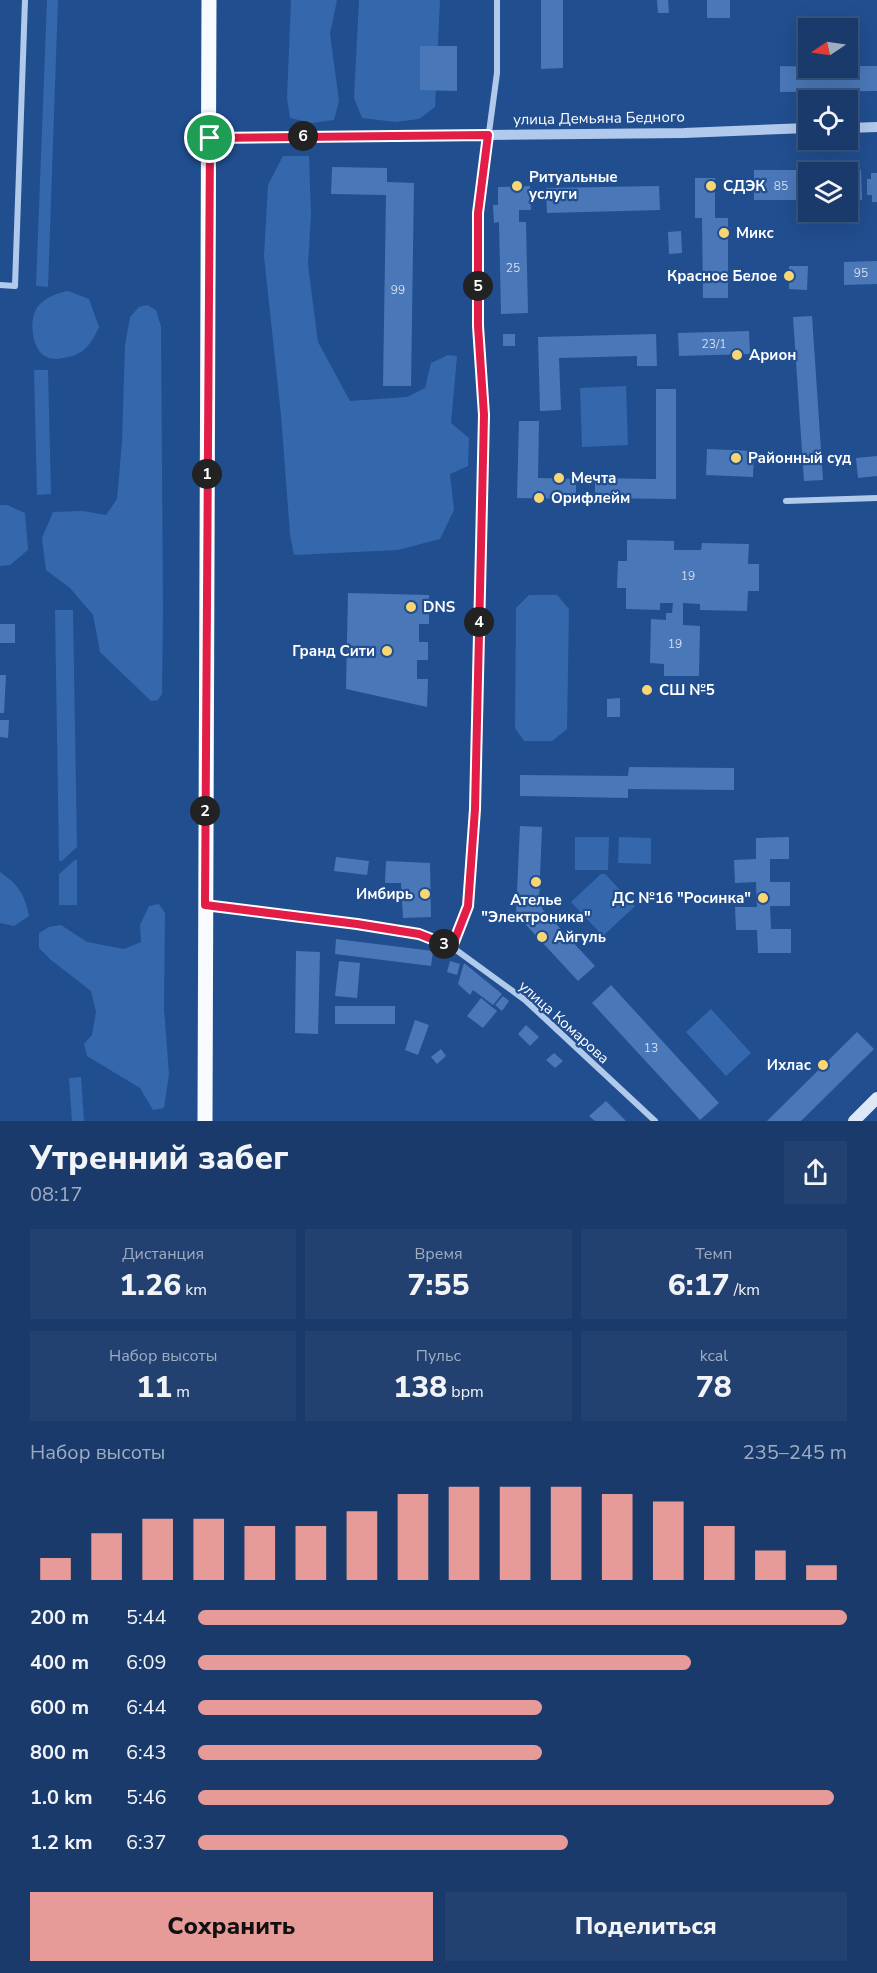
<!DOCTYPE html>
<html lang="ru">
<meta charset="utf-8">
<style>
body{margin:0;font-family:"Nunito Sans",sans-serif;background:#224171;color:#f1f3f6;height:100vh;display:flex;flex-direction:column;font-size:22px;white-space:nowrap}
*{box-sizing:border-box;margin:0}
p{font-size:20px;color:#9fadc1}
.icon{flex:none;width:33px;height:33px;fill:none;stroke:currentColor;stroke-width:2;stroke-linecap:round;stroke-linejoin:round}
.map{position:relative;height:1121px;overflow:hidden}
.side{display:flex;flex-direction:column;background:#193a6b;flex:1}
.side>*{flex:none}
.needle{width:39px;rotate:257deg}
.controls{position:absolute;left:798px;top:18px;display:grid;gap:12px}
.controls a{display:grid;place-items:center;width:60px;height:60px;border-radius:0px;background:#193a6b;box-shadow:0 6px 24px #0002,0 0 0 2px #37547e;font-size:30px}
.pin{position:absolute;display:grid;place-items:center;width:51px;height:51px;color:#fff;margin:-26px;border:3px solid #fff;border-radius:50%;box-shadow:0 2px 6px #0007}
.km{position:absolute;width:30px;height:30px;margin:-15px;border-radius:50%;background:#222;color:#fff;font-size:16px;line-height:30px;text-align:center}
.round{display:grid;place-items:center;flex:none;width:63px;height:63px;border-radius:0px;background:#224171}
.overview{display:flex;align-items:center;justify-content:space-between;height:102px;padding:0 30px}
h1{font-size:33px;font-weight:800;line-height:45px}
.figures{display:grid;grid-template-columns:repeat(3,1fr);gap:9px;height:102px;padding:6px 30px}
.figures div{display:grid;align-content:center;border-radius:0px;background:#224171;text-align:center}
.figures b{font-size:30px;font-weight:800}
.figures small{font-size:16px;font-weight:400}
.figures p{font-size:16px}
.chart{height:168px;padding:12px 30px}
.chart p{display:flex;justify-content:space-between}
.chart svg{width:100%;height:108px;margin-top:6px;stroke:#e69b98;stroke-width:6}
.primary-button{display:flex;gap:12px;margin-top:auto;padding:12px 30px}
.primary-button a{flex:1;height:69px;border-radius:0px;background:#e69b98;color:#111;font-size:24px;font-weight:800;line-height:69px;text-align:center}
.primary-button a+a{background:#224171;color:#f1f3f6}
ul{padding:0 30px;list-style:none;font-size:20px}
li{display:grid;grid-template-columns:96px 72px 1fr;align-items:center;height:45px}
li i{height:15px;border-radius:8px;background:#e69b98}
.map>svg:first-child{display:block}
</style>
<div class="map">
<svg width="877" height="1121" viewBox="0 0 877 1121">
<rect width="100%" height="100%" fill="#214e8f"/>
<g fill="#3567ad">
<polygon points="47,0 58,0 48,287 36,286"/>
<polygon points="291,0 337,0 330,34 339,101 334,120 312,123 290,118 287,98"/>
<polygon points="359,0 440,0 435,107 419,119 396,122 362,118 354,98"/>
<polygon points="283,156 309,156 311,215 308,265 318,342 350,401 407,397 425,388 431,363 448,355 457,356 451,423 469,438 468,466 450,474 454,510 440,539 398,550 294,555 290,534 281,415 264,256 268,185"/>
<path d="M 68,291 L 89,299 L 99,327 C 90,346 84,355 63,358 C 55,360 47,359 41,353 C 31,342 29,316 39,305 C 47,297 57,293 68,291 Z"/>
<polygon points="147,305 156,310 161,327 163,608 162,694 158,700 151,701 100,652 93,615 70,588 46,570 42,538 53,512 83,511 106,515 117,499 122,442 125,345 130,317 139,307"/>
<polygon points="34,370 48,370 51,494 37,495"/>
<polygon points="626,386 628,445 582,447 580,388"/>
<polygon points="0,505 7,505 25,513 28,550 10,565 0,566"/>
<polygon points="529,595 557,595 569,609 567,729 552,741 524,741 515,728 516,608"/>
<polygon points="55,610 73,610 77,847 62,861 59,861"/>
<polygon points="575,837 609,837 608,870 575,870"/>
<polygon points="619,837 651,838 651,864 618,863"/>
<polygon points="75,860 77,860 77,905 59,905 59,874"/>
<path d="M 0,872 C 19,885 24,894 29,916 L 14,926 L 0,923 Z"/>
<polygon points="601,874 605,874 635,906 603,936 571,902"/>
<polygon points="159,904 165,913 164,1008 169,1074 164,1108 153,1110 140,1088 87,1056 84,1044 92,1035 96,1012 91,991 51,960 39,948 39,933 49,927 61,925 87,942 124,949 141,942 140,925 149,906"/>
<polygon points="711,1009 751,1053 726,1076 686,1032"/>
<polygon points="81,1077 84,1121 72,1121 69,1078"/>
</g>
<g fill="#4a77b7">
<polygon points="541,0 563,0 563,68 541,69"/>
<polygon points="657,0 668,0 669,13 658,13"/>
<rect x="707" y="0" width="23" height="18"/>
<polygon points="420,46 457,46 457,91 420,90"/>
<polygon points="780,66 848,68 848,66 877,66 877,91 780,92"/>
<polygon points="332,167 387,168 387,182 414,183 411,386 383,386 386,195 331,194"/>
<polygon points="754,170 861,170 862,200 848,200 848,172 808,172 808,200 754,200"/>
<polygon points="871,173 877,173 877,202 872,202 872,195 867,195 867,179 871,179"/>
<polygon points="695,178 715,178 715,218 728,218 728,298 703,298 702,218 695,218"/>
<polygon points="530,186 531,210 519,210 519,222 526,222 528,313 501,314 499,222 494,223 493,205 498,205 498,187"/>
<polygon points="659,186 660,210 547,213 546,188"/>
<polygon points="681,231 682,253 669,254 668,232"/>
<polygon points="877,261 877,284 844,285 844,262"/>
<polygon points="789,266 808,266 807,290 789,289"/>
<polygon points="812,316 823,480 804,481 793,317"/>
<polygon points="749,331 750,354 679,356 678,333"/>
<rect x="503" y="334" width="12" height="12"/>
<polygon points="656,334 657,366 637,366 637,356 559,358 561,410 540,411 538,337"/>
<polygon points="656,389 676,389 676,499 595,498 595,478 656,479"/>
<polygon points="519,421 539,421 538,478 576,479 576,499 517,498"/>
<polygon points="707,449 754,451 753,477 706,475"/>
<polygon points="877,456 877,476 858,478 856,458"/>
<polygon points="627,540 674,541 674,550 701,550 702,543 749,544 748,564 759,564 759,591 748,591 747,611 700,610 700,604 683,603 683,625 700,626 699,676 664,676 664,664 650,663 651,619 666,620 666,613 672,613 673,603 660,603 660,610 626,609 626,588 617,588 618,561 627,561"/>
<polygon points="348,593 429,595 429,624 419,624 419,642 428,642 428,660 417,660 417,679 428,679 427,707 346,689"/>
<rect x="0" y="624" width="15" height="19"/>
<polygon points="0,675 6,675 4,713 0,713"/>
<polygon points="620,698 620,717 607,717 607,699"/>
<polygon points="0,720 9,720 8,738 0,737"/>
<polygon points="629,767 734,768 734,790 628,789 628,798 520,796 520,775 628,776"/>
<polygon points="520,826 542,827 539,902 543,910 595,966 578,981 516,914"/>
<polygon points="789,837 789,859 770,859 770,882 790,882 790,906 770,906 771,929 791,929 791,953 758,953 757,930 736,930 735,907 757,907 756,882 735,883 734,860 756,859 756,838"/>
<polygon points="336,857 369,861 367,875 334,871"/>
<polygon points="386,861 430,863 431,917 403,918 401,883 385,883"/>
<polygon points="336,939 433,951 431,966 335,954"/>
<polygon points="296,951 320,952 318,1034 295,1033"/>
<polygon points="339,961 360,963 357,998 335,996"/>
<polygon points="450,961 460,964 457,975 447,972"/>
<polygon points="464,963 502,994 493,1005 473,990 470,995 458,984"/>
<polygon points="611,985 719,1103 700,1120 592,1003"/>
<polygon points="503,996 509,1001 502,1011 495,1005"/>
<polygon points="481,998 497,1011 483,1028 467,1016"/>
<rect x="335" y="1006" width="60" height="18"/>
<polygon points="415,1020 429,1025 418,1055 405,1050"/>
<polygon points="526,1025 539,1037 530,1046 518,1034"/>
<polygon points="857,1032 874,1049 801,1121 767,1121"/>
<polygon points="441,1049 446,1056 437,1064 431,1057"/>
<polygon points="554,1053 563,1061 555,1068 546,1060"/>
<polygon points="606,1101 626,1121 595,1121 589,1116"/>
</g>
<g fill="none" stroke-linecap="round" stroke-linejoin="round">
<g stroke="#b1caec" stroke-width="6">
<polyline points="0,285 15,286 25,0"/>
<polyline points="786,501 877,498"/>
<polyline points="206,905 357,923 419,934 452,947 525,1000 655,1121"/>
<polyline points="452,947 468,906 475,809 484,415 478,326 478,214 497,73 497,0"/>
</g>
<g stroke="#b1caec" stroke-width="10">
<polyline points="848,128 877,127"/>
<polyline points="209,138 684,133 808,128"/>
</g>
<polyline stroke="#dde9f9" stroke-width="12" points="854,1121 877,1098"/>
<polyline stroke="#f7faff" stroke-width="15" points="205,1121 209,0"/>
</g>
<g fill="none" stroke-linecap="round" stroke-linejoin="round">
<defs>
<polygon id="route" points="488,135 478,213 478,326 484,415 475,809 468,906 452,947 419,934 357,924 205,905 210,138"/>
</defs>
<use href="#route" stroke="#fff" stroke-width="12"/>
<use href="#route" stroke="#e11d48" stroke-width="8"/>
</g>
<g fill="#f9d673" stroke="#214e8f" stroke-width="2">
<circle cx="517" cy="186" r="6"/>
<circle cx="711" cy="186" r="6"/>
<circle cx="724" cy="233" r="6"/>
<circle cx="789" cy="276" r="6"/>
<circle cx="737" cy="355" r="6"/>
<circle cx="736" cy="458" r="6"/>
<circle cx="559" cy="478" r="6"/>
<circle cx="539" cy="498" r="6"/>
<circle cx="411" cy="607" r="6"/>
<circle cx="387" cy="651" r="6"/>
<circle cx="647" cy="690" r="6"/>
<circle cx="536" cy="882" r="6"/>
<circle cx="425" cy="894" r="6"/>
<circle cx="763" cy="898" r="6"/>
<circle cx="542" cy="937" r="6"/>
<circle cx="823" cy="1065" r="6"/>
</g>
<g text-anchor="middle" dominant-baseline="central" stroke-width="4.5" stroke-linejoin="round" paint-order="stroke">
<g font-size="12" fill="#d2dded">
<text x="781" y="186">85</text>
<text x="513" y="268">25</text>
<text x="861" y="273">95</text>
<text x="398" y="290">99</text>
<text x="714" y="344">23/1</text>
<text x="688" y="576">19</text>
<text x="675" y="644">19</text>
<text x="651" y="1048">13</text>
</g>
<g font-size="15" fill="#fff" stroke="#214e8f">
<text transform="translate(599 118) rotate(-1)">улица Демьяна Бедного</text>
<text transform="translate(564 1022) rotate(42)">улица Комарова</text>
</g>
<g font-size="15" font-weight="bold" fill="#fff" stroke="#214e8f" text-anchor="start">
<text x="529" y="177">Ритуальные<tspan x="529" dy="17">услуги</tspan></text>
<text x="723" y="186">СДЭК</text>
<text x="736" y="233">Микс</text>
<text x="777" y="276" text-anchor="end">Красное Белое</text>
<text x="749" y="355">Арион</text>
<text x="748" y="458">Районный суд</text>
<text x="571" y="478">Мечта</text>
<text x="551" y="498">Орифлейм</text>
<text x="423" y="607">DNS</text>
<text x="375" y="651" text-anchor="end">Гранд Сити</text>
<text x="659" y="690">СШ №5</text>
<text x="413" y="894" text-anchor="end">Имбирь</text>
<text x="751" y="898" text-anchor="end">ДС №16 "Росинка"</text>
<text x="536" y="900" text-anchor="middle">Ателье<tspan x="536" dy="17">"Электроника"</tspan></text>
<text x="554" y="937">Айгуль</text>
<text x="811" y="1065" text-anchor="end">Ихлас</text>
</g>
</g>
</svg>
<div class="controls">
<a><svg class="needle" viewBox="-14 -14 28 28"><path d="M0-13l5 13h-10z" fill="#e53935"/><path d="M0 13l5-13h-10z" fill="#9fadc1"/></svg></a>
<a><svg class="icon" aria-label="locate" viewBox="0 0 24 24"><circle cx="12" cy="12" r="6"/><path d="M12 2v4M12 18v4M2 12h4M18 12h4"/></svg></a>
<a><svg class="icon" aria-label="layers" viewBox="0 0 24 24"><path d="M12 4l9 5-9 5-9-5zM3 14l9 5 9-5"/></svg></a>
</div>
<div class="pin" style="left:210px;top:138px;background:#1e9e55"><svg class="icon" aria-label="arrive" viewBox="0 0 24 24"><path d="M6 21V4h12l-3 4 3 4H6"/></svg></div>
<b class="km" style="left:207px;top:474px">1</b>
<b class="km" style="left:205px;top:811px">2</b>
<b class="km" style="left:444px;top:944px">3</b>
<b class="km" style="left:479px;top:622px">4</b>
<b class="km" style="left:478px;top:286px">5</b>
<b class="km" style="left:303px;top:136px">6</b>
</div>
<section class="side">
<div class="overview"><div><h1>Утренний забег</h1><p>08:17</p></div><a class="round"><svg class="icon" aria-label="share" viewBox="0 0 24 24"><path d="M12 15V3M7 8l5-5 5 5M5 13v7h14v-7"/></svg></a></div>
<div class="figures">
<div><p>Дистанция</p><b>1.26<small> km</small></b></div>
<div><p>Время</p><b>7:55</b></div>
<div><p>Темп</p><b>6:17<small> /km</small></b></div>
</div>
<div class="figures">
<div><p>Набор высоты</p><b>11<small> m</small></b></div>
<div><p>Пульс</p><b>138<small> bpm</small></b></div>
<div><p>kcal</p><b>78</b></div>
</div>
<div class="chart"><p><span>Набор высоты</span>235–245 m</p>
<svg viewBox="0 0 160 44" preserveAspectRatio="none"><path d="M5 44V35M15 44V25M25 44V19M35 44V19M45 44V22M55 44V22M65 44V16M75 44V9M85 44V6M95 44V6M105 44V6M115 44V9M125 44V12M135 44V22M145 44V32M155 44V38"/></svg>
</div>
<ul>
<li><b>200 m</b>5:44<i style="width:100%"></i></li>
<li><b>400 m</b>6:09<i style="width:76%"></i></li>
<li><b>600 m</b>6:44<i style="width:53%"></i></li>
<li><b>800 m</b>6:43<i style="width:53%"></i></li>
<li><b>1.0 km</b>5:46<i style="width:98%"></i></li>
<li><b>1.2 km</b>6:37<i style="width:57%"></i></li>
</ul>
<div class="primary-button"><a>Сохранить</a><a>Поделиться</a></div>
</section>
